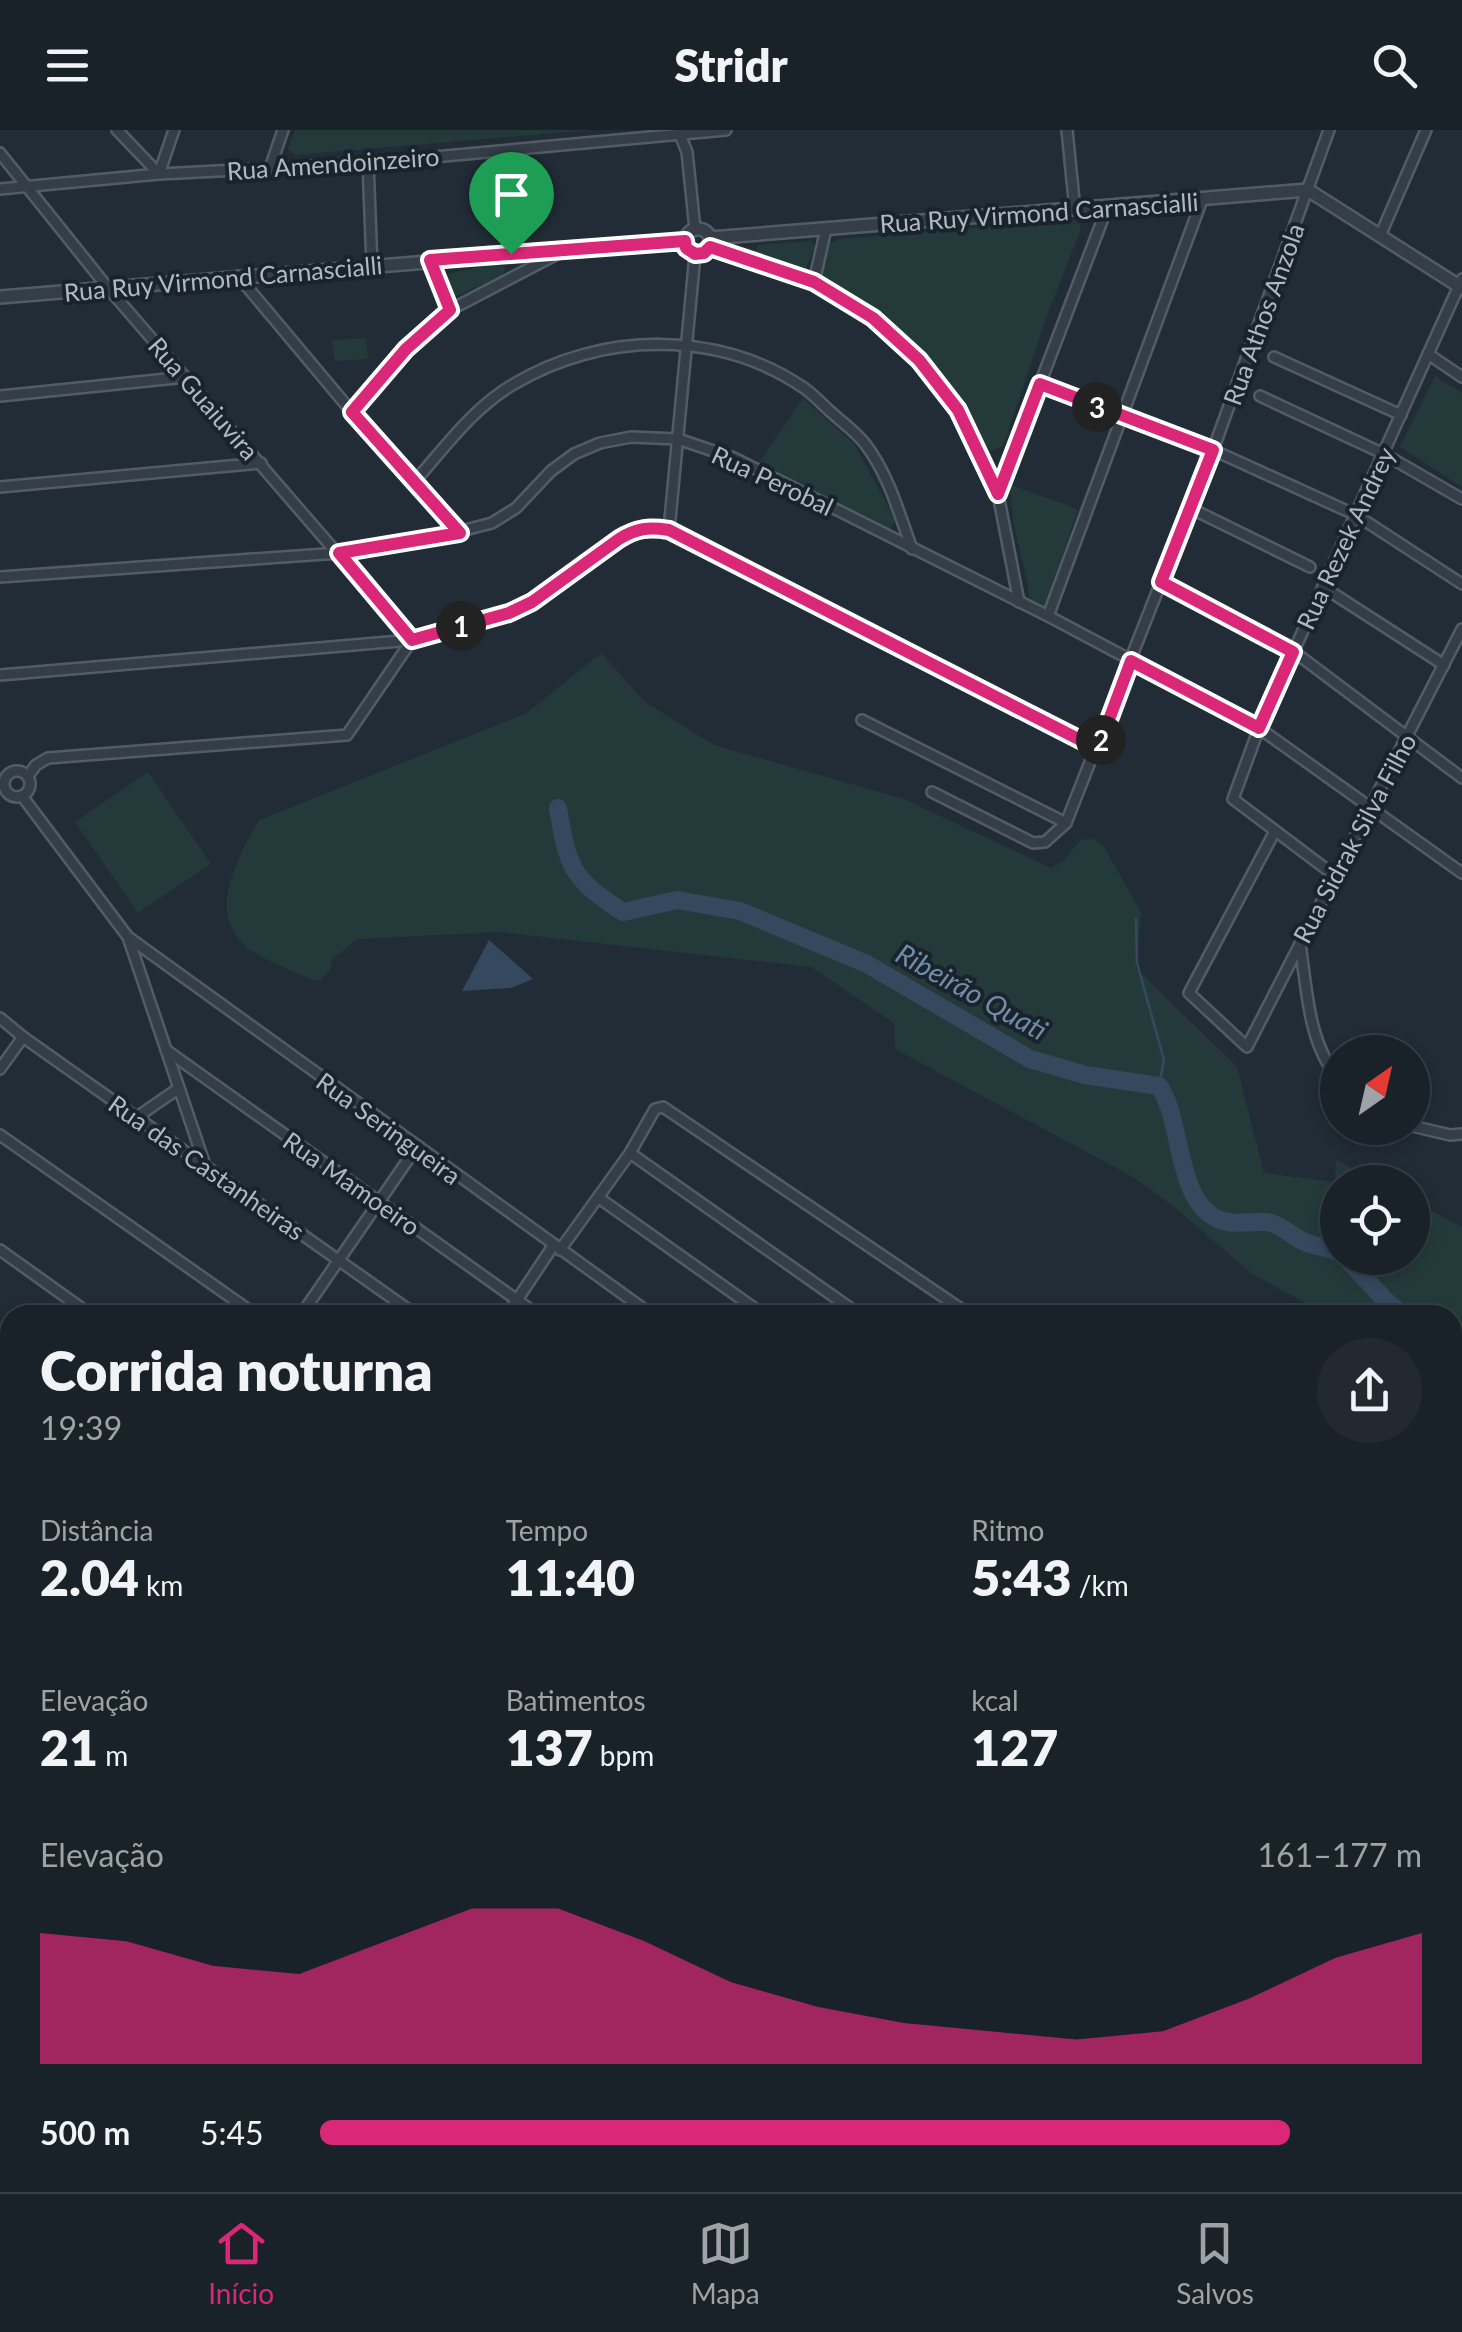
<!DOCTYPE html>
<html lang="pt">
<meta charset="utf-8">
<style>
body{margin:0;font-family:Lato,sans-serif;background:#222931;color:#f1f3f6;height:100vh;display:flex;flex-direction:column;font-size:38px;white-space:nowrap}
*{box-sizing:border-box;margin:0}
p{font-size:32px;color:#9fa3a8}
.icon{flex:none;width:55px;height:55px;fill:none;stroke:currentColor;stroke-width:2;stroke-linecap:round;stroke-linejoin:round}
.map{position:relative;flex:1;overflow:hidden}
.side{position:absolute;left:0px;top:1175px;width:1462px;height:888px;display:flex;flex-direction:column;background:#192129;border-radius:30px 30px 0 0;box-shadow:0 5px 15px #0003,0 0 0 2px #373e46}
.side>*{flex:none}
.needle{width:65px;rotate:34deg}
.tools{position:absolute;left:1320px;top:905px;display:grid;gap:20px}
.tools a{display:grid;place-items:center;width:110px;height:110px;border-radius:50%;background:#192129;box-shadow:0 5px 15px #0003,0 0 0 2px #373e46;font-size:50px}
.pin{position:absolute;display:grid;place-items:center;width:85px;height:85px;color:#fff;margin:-102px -42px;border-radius:50% 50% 50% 0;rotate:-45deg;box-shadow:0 0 10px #0007}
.pin .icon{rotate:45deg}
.km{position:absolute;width:50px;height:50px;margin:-25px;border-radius:50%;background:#222;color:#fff;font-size:28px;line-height:50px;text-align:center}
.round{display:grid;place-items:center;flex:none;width:105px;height:105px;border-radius:52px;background:#222931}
.overview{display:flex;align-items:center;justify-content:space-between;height:170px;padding:0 40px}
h1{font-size:55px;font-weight:800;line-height:75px}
.stats{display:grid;grid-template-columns:repeat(3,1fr);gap:15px;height:170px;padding:10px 40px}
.stats div{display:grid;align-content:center}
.stats b{font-size:50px;font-weight:800}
.stats small{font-size:28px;font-weight:400}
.stats p{font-size:28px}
.chart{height:280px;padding:20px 40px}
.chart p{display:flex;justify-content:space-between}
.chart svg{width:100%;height:180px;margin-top:10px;fill:#db2777;opacity:.7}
ul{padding:0 40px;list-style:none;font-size:32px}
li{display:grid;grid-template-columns:160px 120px 1fr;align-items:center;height:75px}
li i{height:25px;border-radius:12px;background:#db2777}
header{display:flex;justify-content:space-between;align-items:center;height:130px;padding:0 40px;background:#192129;font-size:45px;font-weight:800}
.dock{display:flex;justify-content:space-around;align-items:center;height:140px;border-top:2px solid #373e46;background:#192129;font-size:28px;color:#9fa3a8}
.dock a{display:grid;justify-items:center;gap:5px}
.dock .active{color:#db2777}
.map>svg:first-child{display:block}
</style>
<header><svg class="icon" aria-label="menu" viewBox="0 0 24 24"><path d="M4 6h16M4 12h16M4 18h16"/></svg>Stridr<svg class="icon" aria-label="search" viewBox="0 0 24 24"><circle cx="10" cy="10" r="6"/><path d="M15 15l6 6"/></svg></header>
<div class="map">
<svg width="1462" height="2062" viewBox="0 0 1462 2062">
<rect width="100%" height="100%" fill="#212c37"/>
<g fill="#243a3a">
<polygon points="295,0 589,0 295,25 288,19"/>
<path d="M 1074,90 L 1080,95 L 1080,101 L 1047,186 L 1003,316 L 990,321 C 960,271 931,225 885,188 C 865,173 840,162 821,144 C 821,129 824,114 840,109 Z"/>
<polygon points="811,111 815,116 805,142 755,123 758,115"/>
<polygon points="496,133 505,138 503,145 457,166 450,164 448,144"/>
<polygon points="366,208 368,229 335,231 332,210"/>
<polygon points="1435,246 1462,263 1462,357 1400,317"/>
<polygon points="803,268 854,314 896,391 888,401 758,334"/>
<path d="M 1011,355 L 1078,379 L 1045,477 L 1030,470 C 1025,431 1009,394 1011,355 Z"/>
<path d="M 601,523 L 645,572 L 714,615 L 904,669 L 1051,738 L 1062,732 L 1081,710 L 1093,709 L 1103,715 L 1141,782 L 1136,838 L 1237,937 L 1264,1043 L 1335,1052 L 1336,1030 L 1379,1052 L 1338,1052 L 1338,1128 L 1412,1128 L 1413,1071 L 1462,1097 L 1462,1261 L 1453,1256 L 1452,1185 L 1327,1185 L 1251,1143 L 1173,1076 L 1133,1047 L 895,919 L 894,893 L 811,837 L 500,802 L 358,809 L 332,829 L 331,839 L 320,850 L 312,850 C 294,841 273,834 255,823 C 202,789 236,732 259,690 L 527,583 Z"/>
<polygon points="148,642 211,734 138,783 75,692"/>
</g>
<polygon fill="#35495e" points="489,810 533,849 511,858 462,861"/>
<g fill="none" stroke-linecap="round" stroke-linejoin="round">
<polyline stroke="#35495e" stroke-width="2.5" points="1136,789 1137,833 1164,930 1159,956"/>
<g stroke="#35495e" stroke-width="18">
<path d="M 558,678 C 568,738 571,748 623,782 L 677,770 L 740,781 L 867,834 L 1030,929 L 1085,945 L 1159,956 C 1183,990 1175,1070 1218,1089 C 1233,1096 1250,1091 1266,1092 C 1281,1093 1293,1108 1307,1113 C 1318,1117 1328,1117 1338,1122"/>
<polyline points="1346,1128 1386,1171 1404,1185"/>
<polyline points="1452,1222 1462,1228"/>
</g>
<defs>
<g id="minor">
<polyline points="117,0 159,44 174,0"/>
<polyline points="1067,0 1075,80"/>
<polyline points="679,2 687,22 695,99"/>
<polyline points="0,23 108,158 412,510"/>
<polyline points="368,33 372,135"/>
<polyline points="270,38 283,0"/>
<polyline points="0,59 159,44 368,33 726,0"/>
<polyline points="1380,106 1426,0"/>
<polyline points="709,117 832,161 873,188 919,230 958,280 998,364 1019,472"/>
<polyline points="431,130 450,180"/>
<polyline points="238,146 352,282 460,403"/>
<polyline points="814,152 826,99"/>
<polyline points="1428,224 1462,247"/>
<polyline points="1274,227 1401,285"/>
<polyline points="1040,255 1213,320 1356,385 1462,454"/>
<polyline points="0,266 186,247"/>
<polyline points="1260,266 1384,324 1462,369"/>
<polyline points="352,282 406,219 450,180 557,124"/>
<path d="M 416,350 C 446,316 474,277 514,254 C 601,202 718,199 804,258 C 814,265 823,275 832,283 C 843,293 857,303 866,315 C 889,346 899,383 912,419"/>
<polyline points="0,357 261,333"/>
<polyline points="998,364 1107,78"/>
<polyline points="1190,378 1310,437"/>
<polyline points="669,400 695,125"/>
<polyline points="0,447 339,423 415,413 492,393 516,378 551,341 574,324 600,313 631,307 678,309 734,328 1048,486 1259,598 1462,743"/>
<polyline points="1161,452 1293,521 1462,648"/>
<polyline points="1323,457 1444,535"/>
<polyline points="1048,486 1202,70"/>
<polyline points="0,545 412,510 509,483 532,472 634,400 649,397 669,400 1097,619"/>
<polyline points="862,590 1066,693"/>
<circle cx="17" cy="654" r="13"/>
<polyline points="28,646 36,635 48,628 347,605 412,510"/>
<polyline points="932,662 1033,713 1045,712 1066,693 1213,320 1329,0"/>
<polyline points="22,666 128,807 204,1032"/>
<polyline points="1275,701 1189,863 1247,917 1462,499"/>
<polyline points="1334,745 1233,669 1259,598 1462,149"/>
<polyline points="128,807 652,1185"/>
<path d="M 1300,814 C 1307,859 1308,913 1338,948"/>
<polyline points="0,888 23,907 416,1185"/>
<polyline points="166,920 538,1185"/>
<polyline points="0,939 23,907"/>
<polyline points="137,987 179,958"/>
<polyline points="1412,996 1450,1005 1462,1004"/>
<polyline points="0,1005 256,1185"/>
<polyline points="630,1023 860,1185"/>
<polyline points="599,1068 764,1185"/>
<polyline points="0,1120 91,1185"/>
<polyline points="560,1120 630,1023 655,979 663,977 970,1185"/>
<polyline points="301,1185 416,1018"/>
<polyline points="507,1185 553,1116"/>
<polyline points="0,1240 10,1247"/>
<polyline points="0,1259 10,1259"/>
<polyline points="1452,1664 1462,1671"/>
<polyline points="1452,1709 1462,1695"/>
<polyline points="1452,1792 1462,1798"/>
<polyline points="1452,1822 1462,1815"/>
<polyline points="1452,1937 1462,1930"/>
<polyline points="1452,1987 1462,2002"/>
<polyline points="389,2052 397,2062"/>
<polyline points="573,2052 581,2062"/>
<polyline points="806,2052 813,2062"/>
<polyline points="1148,2052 1161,2062"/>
<polyline points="1219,2052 1226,2062"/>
<polyline points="1075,2062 1082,2052"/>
</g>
<g id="tertiary">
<circle cx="698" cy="112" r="13"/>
<polyline points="710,108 1308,60 1462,158"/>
<polyline points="0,167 685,111"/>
<polyline points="0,1349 10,1353"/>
<polyline points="1354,2052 1359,2062"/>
<polyline points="1379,2052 1385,2062"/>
</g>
<g id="primary">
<polyline points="0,1736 10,1749"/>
<polyline points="0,1769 10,1781"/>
<polyline points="191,2052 197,2062"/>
<polyline points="217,2052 223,2062"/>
<polyline points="852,2052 865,2062"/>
<polyline points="982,2052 995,2062"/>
</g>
<g id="trunk">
<polyline points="0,1426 10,1430"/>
<polyline points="1452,1524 1462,1531"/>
<polyline points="1452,1543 1462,1550"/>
</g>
</defs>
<use href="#minor" stroke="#525c66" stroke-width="14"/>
<use href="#tertiary" stroke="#525c66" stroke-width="16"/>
<use href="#primary" stroke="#3e4751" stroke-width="19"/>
<use href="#trunk" stroke="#3f4953" stroke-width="19"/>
<use href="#minor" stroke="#353e48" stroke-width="9"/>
<use href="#tertiary" stroke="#353e48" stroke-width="11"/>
<use href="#primary" stroke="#525d68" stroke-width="14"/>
<use href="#trunk" stroke="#605f5d" stroke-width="14"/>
<defs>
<g id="tertiary-bridge">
<polyline points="0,1380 10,1388"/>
<polyline points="0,1401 10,1408"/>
</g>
</defs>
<use href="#tertiary-bridge" stroke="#525c66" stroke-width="16" stroke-linecap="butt"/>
<use href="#tertiary-bridge" stroke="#353e48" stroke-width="11"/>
</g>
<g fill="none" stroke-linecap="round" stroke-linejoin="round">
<defs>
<path id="route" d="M 685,111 L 686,118 L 695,124 L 704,123 L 710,117 L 814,152 L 873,188 L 919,230 L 958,280 L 998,364 L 1040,254 L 1213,320 L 1161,452 L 1293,522 L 1259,598 L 1131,531 L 1098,619 L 669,400 C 648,397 637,398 619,409 L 532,472 L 509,483 L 412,510 L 339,423 L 460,403 L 352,282 L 406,219 L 450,180 L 430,130 Z"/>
</defs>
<use href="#route" stroke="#fff" stroke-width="20"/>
<use href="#route" stroke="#db2777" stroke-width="12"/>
</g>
<g text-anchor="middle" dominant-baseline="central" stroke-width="8" stroke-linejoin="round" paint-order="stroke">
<g font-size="25" fill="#afb9c4" stroke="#1a232c">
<text transform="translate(333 33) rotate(-4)">Rua Amendoinzeiro</text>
<text transform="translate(1039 82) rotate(-4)">Rua Ruy Virmond Carnascialli</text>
<text transform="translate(223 148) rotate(-5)">Rua Ruy Virmond Carnascialli</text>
<text transform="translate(1263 184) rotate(-70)">Rua Athos Anzola</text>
<text transform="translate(204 268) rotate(49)">Rua Guaiuvira</text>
<text transform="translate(773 350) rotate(25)">Rua Perobal</text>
<text transform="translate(1345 408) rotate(-65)">Rua Rezek Andrey</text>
<text transform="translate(1354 708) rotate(-62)">Rua Sidrak Silva Filho</text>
<text transform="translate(389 998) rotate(36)">Rua Seringueira</text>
<text transform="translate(207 1037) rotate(35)">Rua das Castanheiras</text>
<text transform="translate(352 1053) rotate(35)">Rua Mamoeiro</text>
</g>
<g font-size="28" font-style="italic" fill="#708ca8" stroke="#1a232c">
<text transform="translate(972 861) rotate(29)">Ribeirão Quati</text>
</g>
</g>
</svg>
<div class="tools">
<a><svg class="needle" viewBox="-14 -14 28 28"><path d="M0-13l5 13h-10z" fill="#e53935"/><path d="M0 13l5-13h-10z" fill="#9fa3a8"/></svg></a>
<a><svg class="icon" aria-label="locate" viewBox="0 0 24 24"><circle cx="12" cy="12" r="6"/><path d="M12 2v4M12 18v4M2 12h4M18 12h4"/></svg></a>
</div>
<div class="pin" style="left:511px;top:124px;background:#1e9e55"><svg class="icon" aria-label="arrive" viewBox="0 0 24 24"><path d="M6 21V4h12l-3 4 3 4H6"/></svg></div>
<b class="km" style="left:461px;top:496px">1</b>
<b class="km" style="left:1101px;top:610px">2</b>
<b class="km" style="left:1097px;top:277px">3</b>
<section class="side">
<div class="overview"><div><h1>Corrida noturna</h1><p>19:39</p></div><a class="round"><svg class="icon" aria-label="share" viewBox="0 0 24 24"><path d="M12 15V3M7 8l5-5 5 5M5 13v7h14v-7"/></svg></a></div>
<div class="stats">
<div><p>Distância</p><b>2.04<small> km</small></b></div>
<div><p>Tempo</p><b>11:40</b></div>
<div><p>Ritmo</p><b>5:43<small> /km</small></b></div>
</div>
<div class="stats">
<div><p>Elevação</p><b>21<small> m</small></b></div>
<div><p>Batimentos</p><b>137<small> bpm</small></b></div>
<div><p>kcal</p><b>127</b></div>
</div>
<div class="chart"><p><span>Elevação</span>161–177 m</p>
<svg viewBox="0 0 160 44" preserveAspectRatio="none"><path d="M0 44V12L10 14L20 20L30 22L40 14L50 6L60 6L70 14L80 24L90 30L100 34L110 36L120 38L130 36L140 28L150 18L160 12V44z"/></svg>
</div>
<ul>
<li><b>500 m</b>5:45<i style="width:88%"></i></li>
</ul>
</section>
</div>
<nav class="dock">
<a class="active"><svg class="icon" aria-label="home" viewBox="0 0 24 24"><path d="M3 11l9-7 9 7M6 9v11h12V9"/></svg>Início</a>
<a><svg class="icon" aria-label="map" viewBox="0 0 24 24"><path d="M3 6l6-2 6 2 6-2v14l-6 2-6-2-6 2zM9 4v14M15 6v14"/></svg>Mapa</a>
<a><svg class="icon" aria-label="saved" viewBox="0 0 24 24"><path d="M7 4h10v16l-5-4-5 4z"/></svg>Salvos</a>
</nav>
